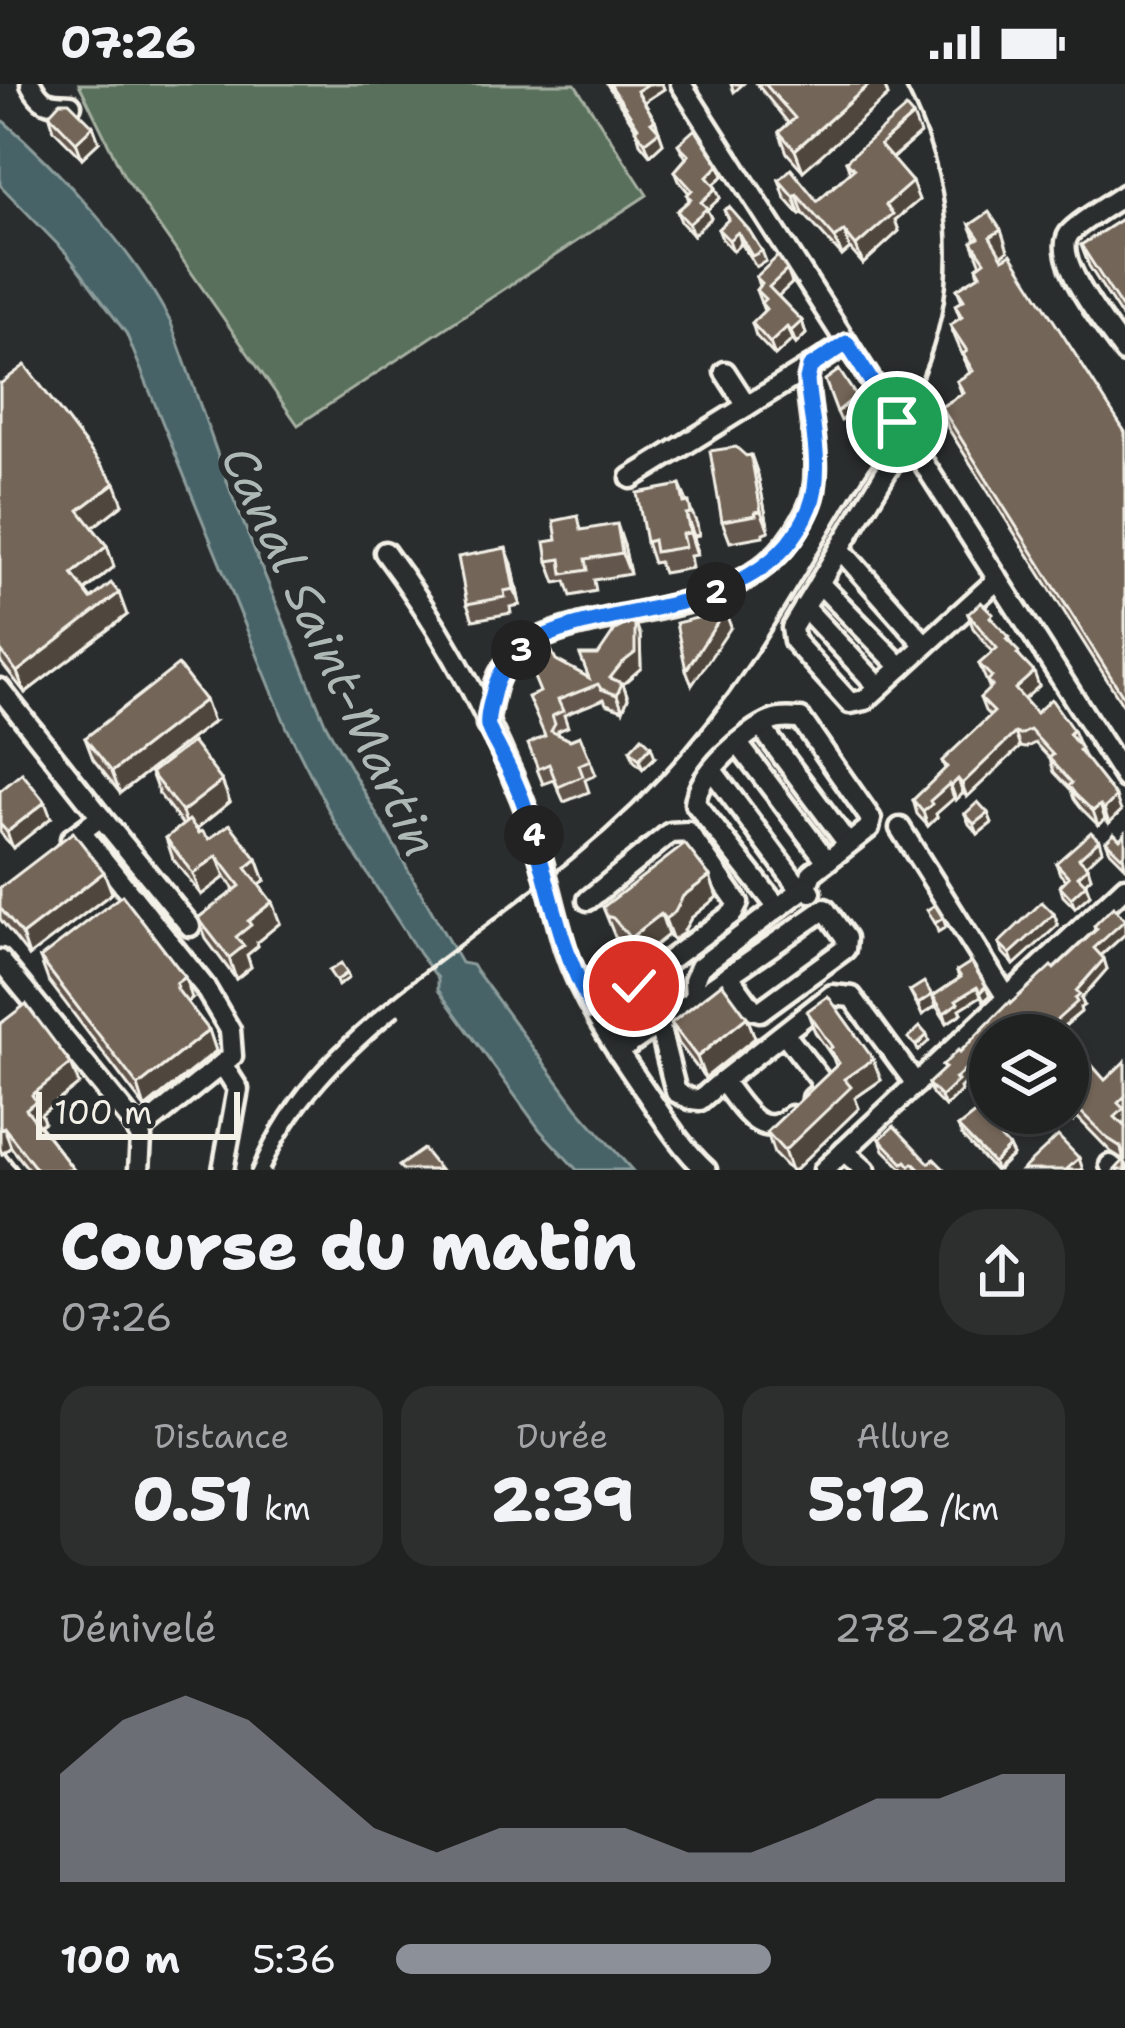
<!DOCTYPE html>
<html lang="fr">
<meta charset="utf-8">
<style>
body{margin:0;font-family:"Shantell Sans",sans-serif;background:#2d2f2f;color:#f1f3f6;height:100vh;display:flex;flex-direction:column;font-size:45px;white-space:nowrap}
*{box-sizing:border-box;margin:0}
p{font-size:39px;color:#a2a4a5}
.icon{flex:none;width:66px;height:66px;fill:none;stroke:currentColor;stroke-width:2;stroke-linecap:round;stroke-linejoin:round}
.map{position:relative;height:1086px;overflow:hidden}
.sheet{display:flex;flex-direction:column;background:#202222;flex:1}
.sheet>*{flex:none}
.buttons{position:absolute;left:969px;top:930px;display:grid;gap:24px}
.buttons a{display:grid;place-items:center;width:120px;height:120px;border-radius:50%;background:#202222;box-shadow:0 3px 9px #0004,0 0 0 3px #3d3f40;font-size:60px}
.scale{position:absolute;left:36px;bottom:30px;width:204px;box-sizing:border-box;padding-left:12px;border:6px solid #f4f1e8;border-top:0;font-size:33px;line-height:42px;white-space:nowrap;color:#f4f1e8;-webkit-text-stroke:9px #2a2d2e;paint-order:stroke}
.pin{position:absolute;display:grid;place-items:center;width:102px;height:102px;color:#fff;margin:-51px;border:6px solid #fff;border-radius:50%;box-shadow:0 3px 12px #0007}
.km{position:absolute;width:60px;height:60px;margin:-30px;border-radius:50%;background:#222;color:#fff;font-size:33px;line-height:60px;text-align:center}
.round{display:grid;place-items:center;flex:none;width:126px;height:126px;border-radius:48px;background:#2d2f2f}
.summary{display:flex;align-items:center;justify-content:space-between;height:204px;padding:0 60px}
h1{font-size:66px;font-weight:800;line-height:90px}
.stats{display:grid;grid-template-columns:repeat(3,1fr);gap:18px;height:204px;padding:12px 60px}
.stats div{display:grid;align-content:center;border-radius:30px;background:#2d2f2f;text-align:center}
.stats b{font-size:60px;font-weight:800}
.stats small{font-size:33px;font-weight:400}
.stats p{font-size:33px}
.chart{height:336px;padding:24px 60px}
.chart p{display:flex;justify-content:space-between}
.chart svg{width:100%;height:216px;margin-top:12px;fill:#8c9099;opacity:.7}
ul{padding:0 60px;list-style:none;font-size:39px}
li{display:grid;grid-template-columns:192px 144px 1fr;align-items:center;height:90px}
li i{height:30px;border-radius:15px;background:#8c9099}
.status{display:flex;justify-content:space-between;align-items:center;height:84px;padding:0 60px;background:#202222;direction:ltr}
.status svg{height:33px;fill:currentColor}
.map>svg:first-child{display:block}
</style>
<div class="status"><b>07:26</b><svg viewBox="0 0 49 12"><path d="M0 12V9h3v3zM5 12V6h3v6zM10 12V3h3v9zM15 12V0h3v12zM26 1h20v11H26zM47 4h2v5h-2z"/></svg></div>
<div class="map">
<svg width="1125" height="1086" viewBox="0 0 1125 1086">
<rect width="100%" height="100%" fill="#2a2d2e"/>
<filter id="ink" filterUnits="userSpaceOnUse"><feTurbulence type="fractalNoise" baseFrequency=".00833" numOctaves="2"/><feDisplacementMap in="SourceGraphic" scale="24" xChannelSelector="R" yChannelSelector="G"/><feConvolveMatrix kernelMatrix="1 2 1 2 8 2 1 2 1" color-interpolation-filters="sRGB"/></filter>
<g filter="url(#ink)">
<polygon fill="#59705c" stroke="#a6b0a2" stroke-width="3" points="79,0 575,0 647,111 298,341 124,92"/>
<path fill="#466468" stroke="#8c9c9b" stroke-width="3" d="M 0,34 C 60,86 135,168 171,239 L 232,411 L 326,641 L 461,879 L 472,881 L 577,1024 L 632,1086 L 577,1086 L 540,1046 L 438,906 L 438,894 L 420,871 L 335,739 L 287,644 L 126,249 L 67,170 L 0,101 Z"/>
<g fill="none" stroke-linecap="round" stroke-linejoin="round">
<defs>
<g id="minor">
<path d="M 31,0 C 42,21 48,20 71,21"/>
<polyline points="681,0 1125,694"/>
<path d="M 1125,110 C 1113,118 1076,140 1069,150 C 1051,176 1110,247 1125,269"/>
<polyline points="725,288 747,322 810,283"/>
<polyline points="907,353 792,544 794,557 850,619 865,616 997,496"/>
<polyline points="631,394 747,322"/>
<polyline points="840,465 925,561"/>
<path d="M 385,468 C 441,543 487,627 522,715 C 541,763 550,814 565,864 C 582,916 614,962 645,1007 C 664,1035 681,1063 706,1086"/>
<polyline points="819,499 901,583"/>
<polyline points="804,523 879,603"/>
<polyline points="0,605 101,733 71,755"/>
<path d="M 487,641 C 491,620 493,596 507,579 C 524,557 553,548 579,541 C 654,523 749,520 795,448 C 803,435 811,422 814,407 C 820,371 809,331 807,295 L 810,283 L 847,259"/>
<polyline points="761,643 848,760"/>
<polyline points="739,661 827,777"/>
<polyline points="712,686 801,806"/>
<polyline points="101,733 190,842"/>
<polyline points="900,744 1007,914"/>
<polyline points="81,748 204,902 230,946 232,972 138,1048"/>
<polyline points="588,816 670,749 688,748 738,819 733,829 634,902 593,925"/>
<path d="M 778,824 L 695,719 C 698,690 745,647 772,637 C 782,633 790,635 801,635 L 871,735 L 869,744 L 812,789 L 807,802"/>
<polyline points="0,876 134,1040 141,1054 139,1086"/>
<polyline points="695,916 694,896 700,883 807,802 811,808"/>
<polyline points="659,941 676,1008 690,1015 700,1016 722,997"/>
<polyline points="784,949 822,998 819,1009 813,1014"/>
<polyline points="618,968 825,825 846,854 845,865 760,927 753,925 729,892"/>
<polyline points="222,980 238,1005 223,1086"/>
<path d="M 791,1032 C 759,1059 742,1021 722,997 L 832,911 L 852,913 L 916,1000"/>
<polyline points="844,1067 865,1086"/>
<polyline points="1110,1081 1116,1086"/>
<polyline points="824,1086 1125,803"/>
</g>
</defs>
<use href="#minor" stroke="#f4f1e8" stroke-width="27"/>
<use href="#minor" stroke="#2a2d2e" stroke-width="18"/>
<g stroke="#f4f1e8" stroke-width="4.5">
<polyline points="4,1068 18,1086"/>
<path d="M 251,1086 C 287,998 349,946 423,889 C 473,851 525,813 575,772 C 644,716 702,651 751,577 C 787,523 819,467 852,412 C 876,373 904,335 922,293 C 964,194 952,93 904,0"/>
<path d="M 270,1086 C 299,1022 345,977 398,932"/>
</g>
</g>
<g fill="#63574d" stroke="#f4f1e8" stroke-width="3">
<polygon points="607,0 662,0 664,5 644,18 655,36 663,59 650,71 640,59 636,45"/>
<polygon points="757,0 884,0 888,12 803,87 787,69 779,48 789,40"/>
<polygon points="49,30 99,58 82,74 54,46"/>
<polygon points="920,50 892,75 912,98 919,116 895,136 899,147 863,180 850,165 842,172 803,129 800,131 785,114 779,96 817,117 850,88 846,77"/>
<polygon points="678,60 723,92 714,101 720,114 707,126 711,134 693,151 681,138 677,127 689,117 687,111 689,109 679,97 675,87 686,74"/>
<polygon points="724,126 762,167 766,177 756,183 741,159 733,167 722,155 718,145 728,136"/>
<polygon points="1125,133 1125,238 1089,182 1081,161"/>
<polygon points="970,141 1008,167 1001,172 1125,348 1125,624 948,344 941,323 962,310 957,297 970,289 950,241 960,234 955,221 962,217 957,205 979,191 977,183 981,181 972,158 976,156"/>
<polygon points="756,193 792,199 778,212 802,237 806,250 796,260 792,256 775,272 756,252 752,239 764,227 756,206 759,202"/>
<polygon points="0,300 123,420 92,443 107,462 114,483 85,507 91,515 127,531 25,609 0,577"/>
<polygon points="751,371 758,391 769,447 763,449 763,452 730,458 722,437 746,372"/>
<polygon points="680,401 697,440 699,451 694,452 697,471 690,472 692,484 663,489 659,478 653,479 646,458"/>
<polygon points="583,446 624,461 630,490 594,496 596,507 571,512 566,497 556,499 548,477 557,456"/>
<polygon points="512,480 520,521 510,523 511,529 473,536 467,520"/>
<polygon points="968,530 996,539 1009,553 1012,561 1039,602 1024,615 1036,629 1073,646 1085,675 1121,727 1109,739 1105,735 1098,741 1080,723 1074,715 1071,706 1054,688 1050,675 1035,659 1025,664 1020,663 967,713 963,709 956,716 954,714 936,730 937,733 928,742 917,730 913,716 945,685 942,677 990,632 985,627 980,614 990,605 979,580 993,568 973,544"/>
<polygon points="640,551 641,584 623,600 628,614 623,626 606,620 604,615 564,631 568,643 558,647 559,651 570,656 580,652 596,691 585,696 589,708 564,718 554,696 543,700 537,685 544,653 556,576 588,593 598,571"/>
<polygon points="213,638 120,709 93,675 85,654"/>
<polygon points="630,666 655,673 643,685 634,677"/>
<polygon points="151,689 222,697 230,718 196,745 209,755 257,775 265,797 259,801 280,839 257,858 258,862 247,871 251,883 236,895 206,855 198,834 235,806 225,793 201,811 173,775 166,754 183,741 159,710"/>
<polygon points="0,707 51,734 13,764 0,748"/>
<polygon points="988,729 992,739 978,750 969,740 965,730"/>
<polygon points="1120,755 1125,782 1110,767 1106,757"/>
<polygon points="1102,766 1086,781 1091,793 1085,799 1090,811 1075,824 1063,812 1060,802 1066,796 1060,790 1056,779"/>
<polygon points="0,804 112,809 29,872 0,835"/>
<polygon points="717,813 691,834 682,850 673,856 668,851 638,875 621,856 615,853 603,823"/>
<polygon points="1054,830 1058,841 1014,881 1003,869 999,859"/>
<polygon points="1125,836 1125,850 1101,872 1107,885 1081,915 1084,921 1080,924 1081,928 1055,951 1049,948 1046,951 990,951 960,1004 961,1007 945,1023 932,1010 928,1000 944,985 942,982 960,968 1010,920 1054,885 1095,847 1094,842"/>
<polygon points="40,874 192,914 187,918 209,946 216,967 145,1024 48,896"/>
<polygon points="957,887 986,902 990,912 984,917 981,912 960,925 962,929 947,939 936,922 922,931 910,907 933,912 959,895"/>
<polygon points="807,927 881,996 855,1014 859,1024 795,1086 790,1086 774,1070 767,1048 836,982 833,974 815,948"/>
<polygon points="747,933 755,954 705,994 679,960 671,939"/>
<polygon points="0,940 79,1000 41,1030 44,1038 39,1041 74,1086 29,1086 11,1063 2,1070 0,1067"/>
<polygon points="1105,996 1124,1076 1111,1068 1077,1033 1073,1037 1065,1029 1068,1029 1068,1000"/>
<polygon points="1014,1029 995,1048 1009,1063 1013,1071 998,1086 994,1086 962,1052 958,1043"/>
<polygon points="880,1055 929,1079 945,1086 904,1086 884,1066"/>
</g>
<g fill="#50473e" stroke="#f4f1e8" stroke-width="3">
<polygon points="648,0 662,0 664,5 641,20 637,7"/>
<polygon points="731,0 743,0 734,8"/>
<polygon points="870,0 884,0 888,12 803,87 795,66"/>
<polygon points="913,32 920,50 886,79 880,61"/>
<polygon points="655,36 663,59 650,71 645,58 651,38"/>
<polygon points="93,42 99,58 82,74 76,58"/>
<polygon points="719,81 723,92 711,103 707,93"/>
<polygon points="912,98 919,116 895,136 899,147 863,180 856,162 886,121"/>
<polygon points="716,104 720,114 707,126 711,134 693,151 689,140 701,118"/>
<polygon points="797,111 803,129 800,131 794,113"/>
<polygon points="1001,146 1008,167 998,174 990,153"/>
<polygon points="844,147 850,165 842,172 835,154"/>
<polygon points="738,148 741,159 733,167 729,156"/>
<polygon points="787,186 792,199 774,216 769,203"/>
<polygon points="802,237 806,250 796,260 791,247"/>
<polygon points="787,243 792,256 775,272 770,259"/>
<polygon points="856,312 860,322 841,337 837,328"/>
<polygon points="751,371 758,391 769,447 761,427"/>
<polygon points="115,399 123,420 87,448 79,426"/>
<polygon points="686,430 694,452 697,471 690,449"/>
<polygon points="617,440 624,461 630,490 622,469"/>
<polygon points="107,462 114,483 79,511 72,490"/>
<polygon points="506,464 512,480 520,521 514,505"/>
<polygon points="119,509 127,531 25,609 17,588"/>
<polygon points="725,527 731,543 692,601 686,586"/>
<polygon points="635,536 640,551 641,584 623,600 628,614 623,626 610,594"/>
<polygon points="1034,588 1039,602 1020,619 1015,605"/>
<polygon points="205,616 213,638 120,709 112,688"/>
<polygon points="1015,649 1020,663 967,713 962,700"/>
<polygon points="651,662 655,673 643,685 639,675"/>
<polygon points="958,695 963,709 956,716 951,702"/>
<polygon points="222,697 230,718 190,750 182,728"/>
<polygon points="949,700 954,714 936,730 937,733 928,742 923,728 930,717"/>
<polygon points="1116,713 1121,727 1109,739 1104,725"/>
<polygon points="45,718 51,734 13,764 7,748"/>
<polygon points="1100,721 1105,735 1098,741 1093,727"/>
<polygon points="988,729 992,739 978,750 974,740"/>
<polygon points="1099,756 1102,766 1083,784 1079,774"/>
<polygon points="217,772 225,793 201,811 193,790"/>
<polygon points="257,775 265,797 254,806 246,784"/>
<polygon points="1088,783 1091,793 1082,802 1078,792"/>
<polygon points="104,788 112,809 29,872 22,851"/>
<polygon points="710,792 717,813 691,834 682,850 673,856 665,835 683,812"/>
<polygon points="1086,800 1090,811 1075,824 1071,814"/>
<polygon points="272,818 280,839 257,858 258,862 247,871 251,883 236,895 229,874 236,853 248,837"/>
<polygon points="661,830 668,851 638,875 630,854"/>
<polygon points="1054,830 1058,841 1014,881 1010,870"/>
<polygon points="943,834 946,843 938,848 935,839"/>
<polygon points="1125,836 1125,850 1098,874 1094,864"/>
<polygon points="1104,875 1107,885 1081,915 1084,921 1080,924 1081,928 1053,951 1050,942 1076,907"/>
<polygon points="347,889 349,894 338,902 336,897"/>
<polygon points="185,893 192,914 185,920 176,904 176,899"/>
<polygon points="986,902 990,912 984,917 980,908"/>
<polygon points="977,903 981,912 960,925 962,929 947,939 944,929 956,916"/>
<polygon points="932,911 936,922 922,931 918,920"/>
<polygon points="747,933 755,954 705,994 697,973"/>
<polygon points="1046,938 1049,948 1046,951 1033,951"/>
<polygon points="209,946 216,967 145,1024 138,1002"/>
<polygon points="927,951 929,957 918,967 916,962"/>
<polygon points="990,961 990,974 960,1004 961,1007 945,1023 941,1013 955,995"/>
<polygon points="873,975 881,996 855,1014 859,1024 795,1086 791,1086 784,1067 844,995"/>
<polygon points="71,980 79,1000 41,1030 44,1038 34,1045 26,1025 32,1011"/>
<polygon points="1125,1012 1125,1042 1115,1033 1118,1019"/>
<polygon points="1072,1019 1077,1033 1073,1037 1068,1024"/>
<polygon points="1002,1029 1014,1029 992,1051 989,1042"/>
<polygon points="4,1043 11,1063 2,1070 0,1064 0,1046"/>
<polygon points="1009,1063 1013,1071 995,1086 993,1079"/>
<polygon points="1079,1074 1083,1086 1066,1086"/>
</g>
<g fill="#736559" stroke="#f4f1e8" stroke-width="3">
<polygon points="610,0 648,0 637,7 655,36 651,38 659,47 645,58 635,46 638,43"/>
<polygon points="765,0 870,0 795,66 779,48 795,34"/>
<polygon points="60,18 69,18 93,42 76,58 49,30"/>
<polygon points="906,24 913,32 880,61 912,98 886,121 893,130 856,162 844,147 835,154 797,111 794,113 779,96 791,85 817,117 854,85 846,77"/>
<polygon points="695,45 719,81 707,93 716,104 701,118 707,124 689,140 677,127 691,115 687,111 692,106 675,87 689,71 678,60"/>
<polygon points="729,123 749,146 762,167 752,172 738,148 729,156 718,145 729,135 724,126"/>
<polygon points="989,128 1001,146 990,153 1003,175 1011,170 1125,348 1125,615 941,323 964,309 957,297 973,287 963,270 967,267 950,241 962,233 955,221 964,216 957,205 981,190 977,183 985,177 972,158 979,154 970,141"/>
<polygon points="1125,133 1125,229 1081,161"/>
<polygon points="778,172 787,186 769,203 802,237 791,247 787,243 770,259 752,239 766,225 761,219 765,215 756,206 762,199 756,193"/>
<polygon points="25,281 115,399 79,426 107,462 72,490 91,515 111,499 119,509 17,588 0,566 0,300"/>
<polygon points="839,286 856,312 837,328 825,296"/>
<polygon points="736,363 746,372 751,371 761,427 755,428 756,431 722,437 710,367"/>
<polygon points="680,401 684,419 689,418 691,429 686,430 690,449 682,450 685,463 655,468 653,456 646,458 637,409"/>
<polygon points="578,432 581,446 617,440 622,469 586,475 588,486 563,490 561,475 548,477 545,458 557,456 554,437"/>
<polygon points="506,464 514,505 504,507 505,513 467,520 458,473"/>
<polygon points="981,518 993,530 990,533 1009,553 1006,555 1019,568 1017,570 1034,588 1015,605 1036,629 1051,615 1073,646 1069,650 1081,664 1079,666 1116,713 1104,725 1100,721 1093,727 1075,710 1069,702 1072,699 1049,674 1053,671 1030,646 1020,651 1015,649 962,700 958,695 951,702 949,700 930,717 932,720 923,728 913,716 947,683 942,677 994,628 980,614 992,602 987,597 992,593 979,580 997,564 968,530"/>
<polygon points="725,527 686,586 676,539"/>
<polygon points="635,536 635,569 622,579 610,594 622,599 617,611 601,605 598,600 558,616 563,627 552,632 555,640 551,647 570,656 580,652 590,676 579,681 583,692 558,703 549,680 538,685 528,660 545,652 528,613 540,608 526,574 550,564 556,576 589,594 580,571 598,571 615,546"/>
<polygon points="178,581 205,616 112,688 85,654"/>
<polygon points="642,653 651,662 639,675 630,666"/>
<polygon points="192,658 222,697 182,728 151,689"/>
<polygon points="22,689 45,718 7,748 0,740 0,707"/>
<polygon points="978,718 988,729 974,740 965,730"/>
<polygon points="189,736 199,749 202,747 209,755 230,740 257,775 246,784 272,818 248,837 251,841 236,853 244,862 229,874 198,834 240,802 217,772 193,790 166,754"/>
<polygon points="73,748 104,788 22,851 0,824 0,804"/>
<polygon points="1091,748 1099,756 1079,774 1088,783 1078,792 1086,800 1071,814 1060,802 1069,793 1056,779"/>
<polygon points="1114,749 1120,755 1125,749 1125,768 1121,772 1106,757"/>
<polygon points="685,760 710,792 683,812 675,828 665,835 661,830 630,854 613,834 607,832 603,823"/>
<polygon points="122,811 185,893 176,899 178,903 176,904 209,946 138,1002 40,874"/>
<polygon points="1042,818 1054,830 1010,870 999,859"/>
<polygon points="935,821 943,834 935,839 927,826"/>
<polygon points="1113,823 1125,836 1094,864 1104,875 1076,907 1080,911 1075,915 1077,918 1050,942 1046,938 1033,951 990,951 990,961 955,995 958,997 941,1013 928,1000 945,984 942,982 958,966 960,968 1009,918 1010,920 1051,882 1054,885 1097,845 1094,842"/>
<polygon points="971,878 986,902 980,908 977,903 956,916 958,919 944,929 933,912 961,893 957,887"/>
<polygon points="341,879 347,889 336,897 329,887"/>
<polygon points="924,898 932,911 918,920 910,907"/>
<polygon points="722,899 747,933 697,973 671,939"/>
<polygon points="828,912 873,975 844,995 851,1003 784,1067 767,1048 839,979 829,965 832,963 807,927"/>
<polygon points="26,920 71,980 32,1011 36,1017 26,1025 74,1086 37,1086 4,1043 0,1046 0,940"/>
<polygon points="920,943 927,951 916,962 908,954"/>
<polygon points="1125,977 1125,1012 1118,1019 1124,1025 1115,1033 1125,1043 1125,1086 1115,1086 1124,1076 1121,1063 1107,1054 1072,1019 1068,1023 1068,1000 1090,979 1105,996"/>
<polygon points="990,1018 990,1029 1002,1029 989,1042 1009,1063 993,1079 958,1043"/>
<polygon points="894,1042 929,1079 934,1075 945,1086 920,1086 913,1079 910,1082 906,1077 903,1079 880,1055"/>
<polygon points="1058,1052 1079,1074 1066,1086 1022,1086"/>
<polygon points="423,1065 440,1086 403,1086 399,1082"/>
</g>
</g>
<g fill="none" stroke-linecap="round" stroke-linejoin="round" filter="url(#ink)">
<defs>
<path id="route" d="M 634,902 L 593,925 C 558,864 548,792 526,726 C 519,705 510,686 500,667 C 497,660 490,650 488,642 C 486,632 492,616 494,606 C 524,496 753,566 810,423 C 825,384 810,335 807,296 L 810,283 L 847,259 L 897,338"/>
</defs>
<use href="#route" stroke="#fff" stroke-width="24"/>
<use href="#route" stroke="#1a73e8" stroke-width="15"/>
</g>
<g text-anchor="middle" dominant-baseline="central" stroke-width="12" stroke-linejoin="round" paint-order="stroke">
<g font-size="48" font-style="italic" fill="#aeb9b5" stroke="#2a2d2e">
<text transform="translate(330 567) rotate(65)">Canal Saint-Martin</text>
</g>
</g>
</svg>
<div class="buttons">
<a><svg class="icon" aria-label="layers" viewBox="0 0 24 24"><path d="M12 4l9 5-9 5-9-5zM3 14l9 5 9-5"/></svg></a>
</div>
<div class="scale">100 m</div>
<div class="pin" style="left:897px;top:338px;background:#1e9e55"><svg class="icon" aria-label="arrive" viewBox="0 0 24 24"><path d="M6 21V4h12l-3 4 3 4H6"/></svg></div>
<div class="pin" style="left:634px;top:902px;background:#d93025"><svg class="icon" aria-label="check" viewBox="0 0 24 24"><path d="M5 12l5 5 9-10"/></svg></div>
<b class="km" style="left:716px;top:508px">2</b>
<b class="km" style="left:521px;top:566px">3</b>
<b class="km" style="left:534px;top:751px">4</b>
</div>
<section class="sheet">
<div class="summary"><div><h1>Course du matin</h1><p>07:26</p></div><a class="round"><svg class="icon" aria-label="share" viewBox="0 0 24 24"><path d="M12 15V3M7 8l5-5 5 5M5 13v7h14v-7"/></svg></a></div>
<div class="stats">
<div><p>Distance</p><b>0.51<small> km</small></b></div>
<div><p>Durée</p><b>2:39</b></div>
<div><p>Allure</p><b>5:12<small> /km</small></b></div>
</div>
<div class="chart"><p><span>Dénivelé</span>278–284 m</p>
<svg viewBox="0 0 160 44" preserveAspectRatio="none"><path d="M0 44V22L10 11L20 6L30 11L40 22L50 33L60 38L70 33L80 33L90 33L100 38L110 38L120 33L130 27L140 27L150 22L160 22V44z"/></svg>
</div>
<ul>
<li><b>100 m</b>5:36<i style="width:56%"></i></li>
</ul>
</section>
